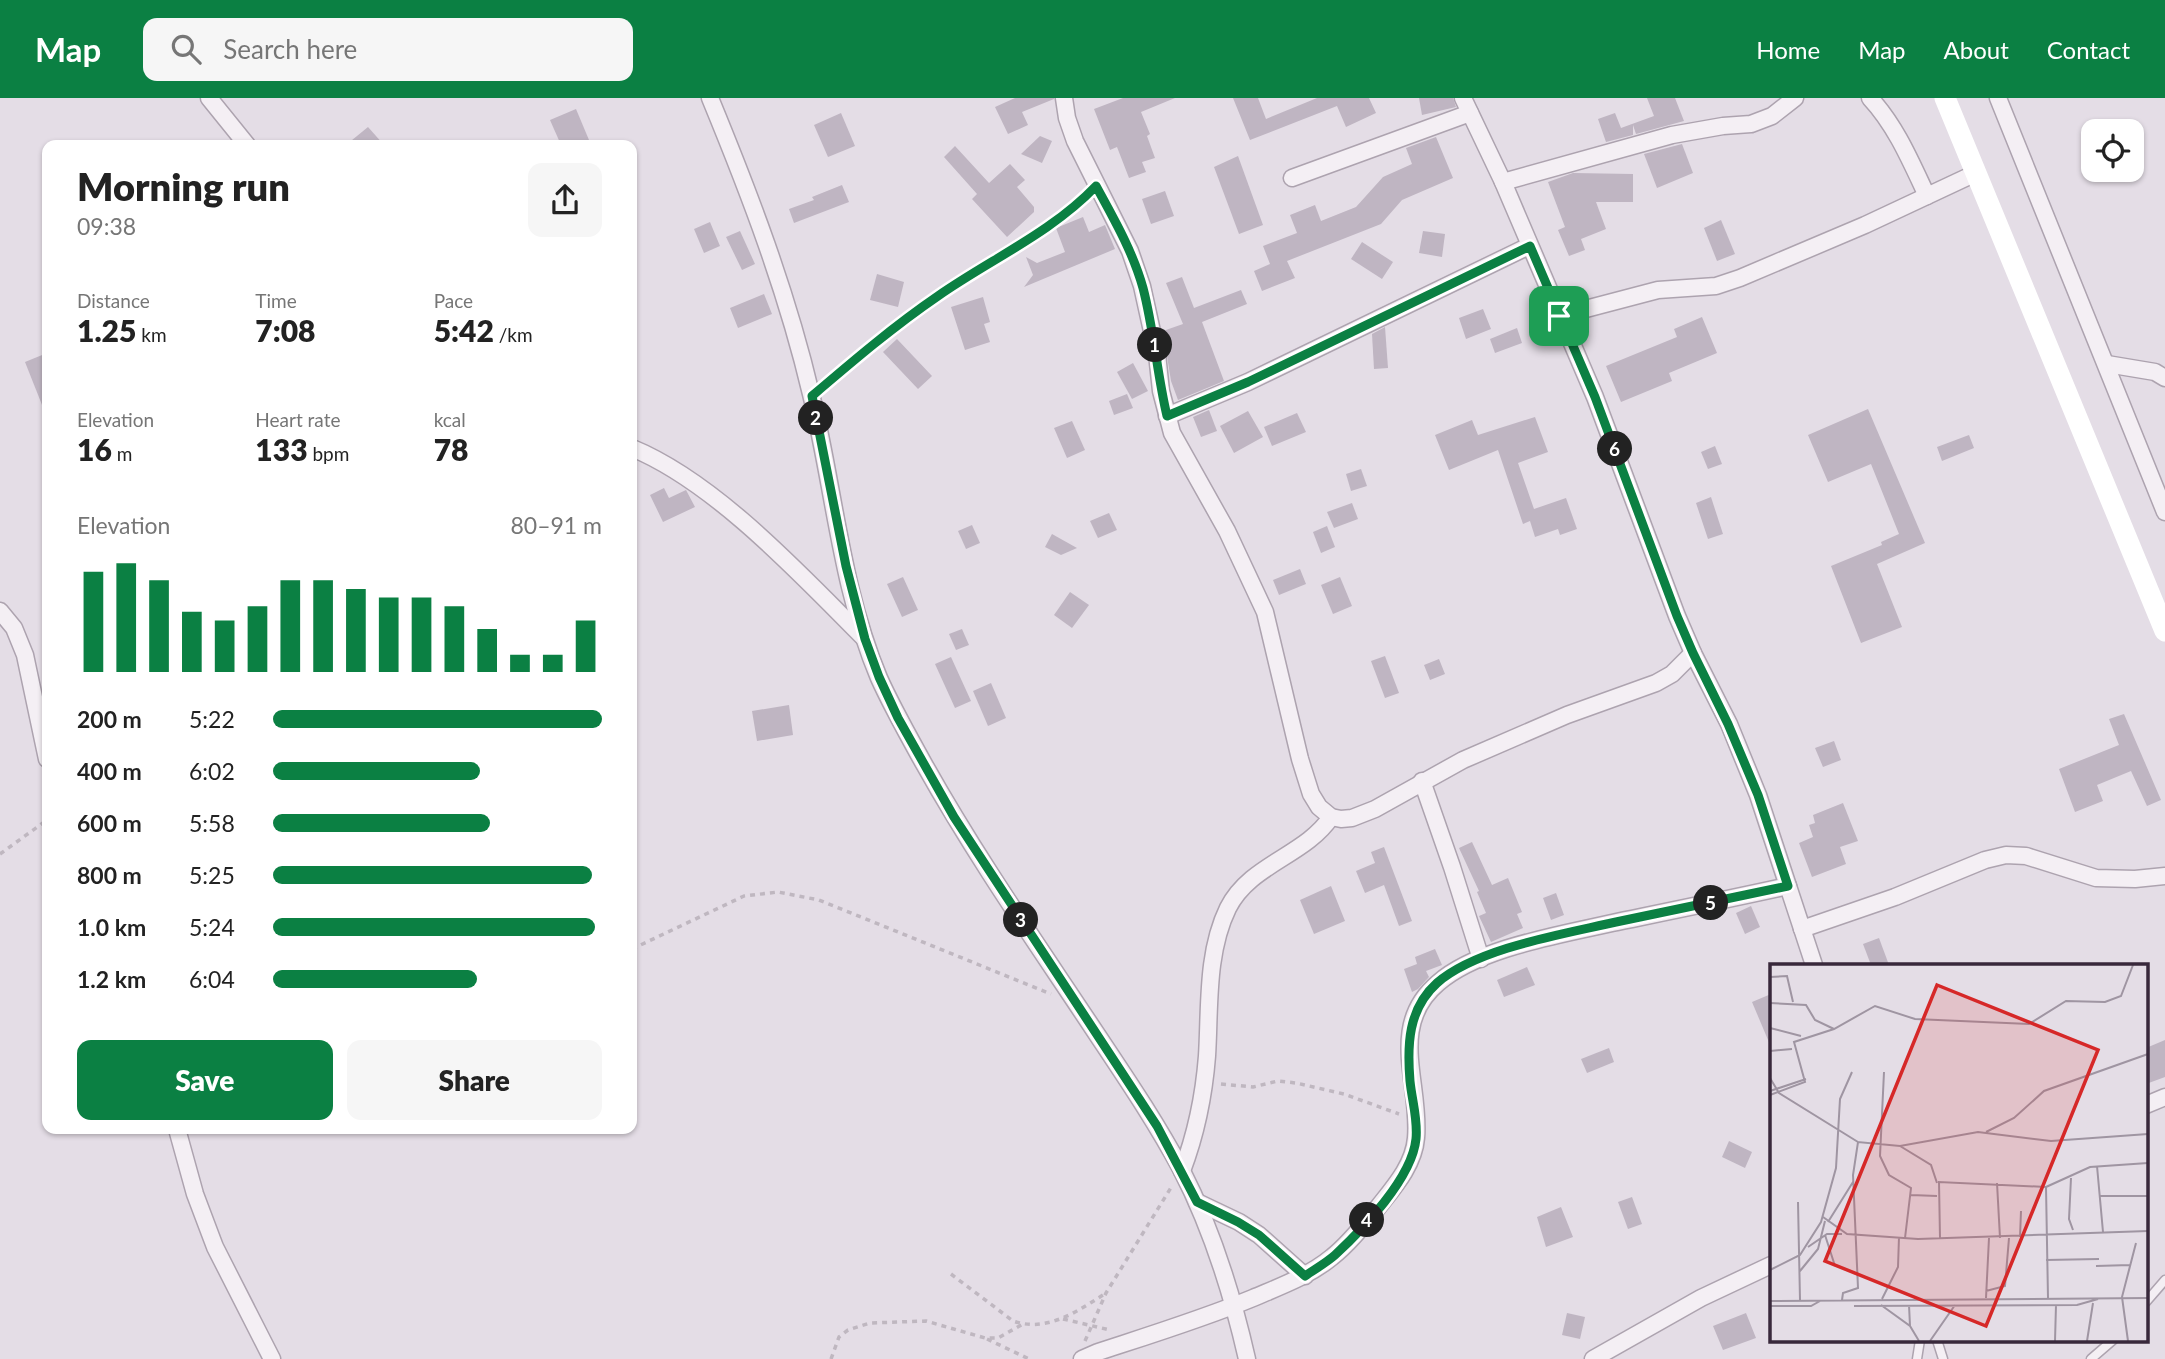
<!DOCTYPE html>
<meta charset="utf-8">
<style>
body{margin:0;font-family:Lato,sans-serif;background:#f6f6f6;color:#222;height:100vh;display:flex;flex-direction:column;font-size:26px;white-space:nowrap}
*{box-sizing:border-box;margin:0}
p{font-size:23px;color:#767676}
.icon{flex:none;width:38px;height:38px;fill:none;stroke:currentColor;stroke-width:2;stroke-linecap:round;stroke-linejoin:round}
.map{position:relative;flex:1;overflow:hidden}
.drawer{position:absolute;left:42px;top:42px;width:595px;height:994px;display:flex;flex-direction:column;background:#fff;border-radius:14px;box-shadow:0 2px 5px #0004}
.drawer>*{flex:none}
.buttons{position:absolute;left:2081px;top:21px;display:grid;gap:14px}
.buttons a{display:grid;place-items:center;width:63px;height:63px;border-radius:14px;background:#fff;box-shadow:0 2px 5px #0004;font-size:35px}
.pin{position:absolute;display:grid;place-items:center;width:60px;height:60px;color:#fff;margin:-30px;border-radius:14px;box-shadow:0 4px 10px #0006}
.km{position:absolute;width:35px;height:35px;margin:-18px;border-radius:50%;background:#222;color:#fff;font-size:19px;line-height:35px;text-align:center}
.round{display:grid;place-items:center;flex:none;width:74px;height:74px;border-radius:14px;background:#f6f6f6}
.overview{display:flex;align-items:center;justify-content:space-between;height:119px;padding:0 35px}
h1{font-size:38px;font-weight:800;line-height:52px}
.figures{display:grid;grid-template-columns:repeat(3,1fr);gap:10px;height:119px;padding:7px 35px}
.figures div{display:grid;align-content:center}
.figures b{font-size:30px;font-weight:800}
.figures small{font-size:19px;font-weight:400}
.figures p{font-size:19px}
.chart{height:196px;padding:14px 35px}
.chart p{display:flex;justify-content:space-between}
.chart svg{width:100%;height:126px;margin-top:7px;stroke:#0b8043;stroke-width:6}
.primary-button{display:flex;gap:14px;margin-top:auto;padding:14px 35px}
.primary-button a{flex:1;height:80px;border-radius:14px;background:#0b8043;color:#fff;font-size:28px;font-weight:800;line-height:80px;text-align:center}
.primary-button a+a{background:#f6f6f6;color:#222}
ul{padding:0 35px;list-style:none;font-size:23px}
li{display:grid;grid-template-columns:112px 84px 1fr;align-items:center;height:52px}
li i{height:18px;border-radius:9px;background:#0b8043}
header{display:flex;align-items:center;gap:42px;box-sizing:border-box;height:98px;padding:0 35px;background:#0b8043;color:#fff}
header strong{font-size:33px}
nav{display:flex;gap:38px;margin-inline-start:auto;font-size:24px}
.search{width:490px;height:63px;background:#f6f6f6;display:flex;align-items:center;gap:18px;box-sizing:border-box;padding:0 24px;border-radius:14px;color:#767676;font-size:26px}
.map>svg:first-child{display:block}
</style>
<header>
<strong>Map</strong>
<div class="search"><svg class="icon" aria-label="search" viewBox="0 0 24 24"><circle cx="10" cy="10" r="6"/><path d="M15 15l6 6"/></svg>Search here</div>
<nav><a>Home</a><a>Map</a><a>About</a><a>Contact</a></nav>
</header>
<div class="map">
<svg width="2165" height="1261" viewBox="0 0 2165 1261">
<rect width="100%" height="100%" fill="#e4dde6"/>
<g fill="#bfb5c2">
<polygon points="1015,0 1054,0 1054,1 1022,14 1028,27 1008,36 995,9"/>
<polygon points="1123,0 1175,0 1141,14 1150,36 1147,38 1155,60 1142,64 1146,74 1129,80 1117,49 1110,52 1094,11"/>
<polygon points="1233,0 1258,0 1266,21 1317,0 1369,0 1376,15 1346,29 1337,8 1250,42"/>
<polygon points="1419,0 1453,0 1456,9 1422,17"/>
<polygon points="1647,0 1675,0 1684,23 1636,36 1633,27 1633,37 1606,44 1598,21 1615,15 1621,30 1654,18"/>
<polygon points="576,11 589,42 576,47 561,47 550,22"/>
<polygon points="841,15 855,48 828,59 814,27"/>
<polygon points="368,29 384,47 346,47"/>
<polygon points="1040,38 1052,43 1042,65 1021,56"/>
<polygon points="1436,39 1453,80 1402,102 1381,126 1287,163 1295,180 1262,193 1254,173 1270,166 1263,148 1297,135 1290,117 1315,107 1321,123 1356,109 1383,79 1412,66 1406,50"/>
<polygon points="1682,46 1693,75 1657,90 1644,56"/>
<polygon points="955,48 989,85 1010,66 1025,82 1017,89 1034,109 1034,114 1007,139 972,101 977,96 944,59"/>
<polygon points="1238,58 1263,127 1239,136 1214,69"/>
<polygon points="1573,75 1633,76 1633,104 1596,104 1606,131 1581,141 1585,152 1569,158 1558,132 1565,129 1548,84"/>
<polygon points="842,87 849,104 794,125 789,111 814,102 812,99"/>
<polygon points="1165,93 1174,118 1151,126 1142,101"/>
<polygon points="1083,119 1089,134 1105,127 1115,151 1024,189 1033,177 1026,159 1037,165 1065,154 1056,130"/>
<polygon points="1721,122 1735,156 1717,163 1704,130"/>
<polygon points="710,124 720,148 704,155 694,131"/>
<polygon points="740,133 755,166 742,172 726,139"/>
<polygon points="1423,133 1445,136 1442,159 1419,155"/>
<polygon points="1362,144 1393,164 1382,181 1351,161"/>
<polygon points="877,176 904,184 898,209 870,202"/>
<polygon points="1182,179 1194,210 1241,192 1247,206 1202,224 1224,283 1178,302 1171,283 1163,233 1183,226 1166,185"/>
<polygon points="764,196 772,216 738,230 730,210"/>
<polygon points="983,199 990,224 984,226 990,244 965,252 951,209"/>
<polygon points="1483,211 1491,231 1466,241 1459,220"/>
<polygon points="1702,219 1717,255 1669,275 1672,283 1621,304 1606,268 1677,239 1674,231"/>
<polygon points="1385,229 1388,270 1374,271 1372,236"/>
<polygon points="1517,230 1522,245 1495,255 1490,241"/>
<polygon points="897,241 932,278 918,291 883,254"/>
<polygon points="47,255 47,316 46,317 25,264"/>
<polygon points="1133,265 1148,293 1132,301 1117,274"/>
<polygon points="1127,296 1133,310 1114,317 1109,303"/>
<polygon points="1868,311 1925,445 1877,466 1902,529 1861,545 1831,468 1882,447 1881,444 1899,436 1871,366 1828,384 1808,337"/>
<polygon points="1209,312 1217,333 1201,339 1193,319"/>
<polygon points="1248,313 1263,339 1234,355 1220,328"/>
<polygon points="1297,315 1306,334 1272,348 1264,329"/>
<polygon points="1535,319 1548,354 1518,365 1534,411 1566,400 1577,431 1560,437 1558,431 1535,439 1530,423 1523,426 1498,352 1449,372 1435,337 1472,322 1478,337"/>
<polygon points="1072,323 1085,352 1067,360 1054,330"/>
<polygon points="1969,337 1974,350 1942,363 1937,349"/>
<polygon points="1715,348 1722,366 1708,371 1701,354"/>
<polygon points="1361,371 1367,388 1351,393 1346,376"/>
<polygon points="664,390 669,400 686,392 695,409 663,424 650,397"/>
<polygon points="1711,399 1723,436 1708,441 1696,405"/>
<polygon points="1352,405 1358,421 1334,430 1327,414"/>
<polygon points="1109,415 1117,432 1098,440 1090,423"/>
<polygon points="972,427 980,445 966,451 958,433"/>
<polygon points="1327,428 1335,449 1321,455 1313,434"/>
<polygon points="1052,436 1077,450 1061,457 1045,449"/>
<polygon points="1300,471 1306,486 1279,497 1273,482"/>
<polygon points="903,479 918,512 902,519 887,486"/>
<polygon points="1340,479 1352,508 1333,516 1321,487"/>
<polygon points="1070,494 1089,507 1072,530 1054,517"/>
<polygon points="962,531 969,547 956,552 949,536"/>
<polygon points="1385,558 1399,595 1385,600 1371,563"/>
<polygon points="951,559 971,603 955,610 935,566"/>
<polygon points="1439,561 1445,576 1430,582 1424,567"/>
<polygon points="991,585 1006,620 988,628 973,593"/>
<polygon points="789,607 793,637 757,643 752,613"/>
<polygon points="2124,616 2161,702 2147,708 2131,673 2097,687 2103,703 2075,714 2059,671 2119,647 2109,621"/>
<polygon points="1834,643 1841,662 1823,669 1815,650"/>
<polygon points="1843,705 1858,743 1840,749 1846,766 1812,779 1799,745 1813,739 1809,727 1815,725 1813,717"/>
<polygon points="1472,744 1492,787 1508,780 1522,814 1517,816 1523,830 1491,844 1479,818 1486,815 1477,794 1479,793 1459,750"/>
<polygon points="1384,749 1412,823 1399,828 1384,787 1365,795 1356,773 1375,765 1371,754"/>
<polygon points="1331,788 1345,823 1314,836 1300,802"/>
<polygon points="1556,795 1564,817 1551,822 1543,800"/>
<polygon points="1751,808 1760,829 1745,836 1736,815"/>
<polygon points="1879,840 1889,867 1871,867 1863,846"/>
<polygon points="1435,851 1442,867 1426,873 1429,879 1418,891 1412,894 1404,871 1417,866 1415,859"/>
<polygon points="1527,869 1535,887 1504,899 1497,882"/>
<polygon points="1771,896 1771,949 1752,904"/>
<polygon points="2165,942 2165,979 2146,986 2146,950"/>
<polygon points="1609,950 1614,964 1587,975 1581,961"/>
<polygon points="1729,1043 1752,1054 1745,1070 1722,1059"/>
<polygon points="1632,1099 1642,1126 1628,1131 1618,1104"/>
<polygon points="1561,1109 1573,1139 1546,1149 1537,1119"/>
<polygon points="1567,1215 1585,1219 1580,1241 1562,1237"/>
<polygon points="1746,1215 1756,1240 1723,1252 1713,1228"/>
</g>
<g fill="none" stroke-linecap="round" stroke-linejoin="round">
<defs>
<g id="lane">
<polyline points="2146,1204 2165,1182"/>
<polyline points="1937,1242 1943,1261"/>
<polyline points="1917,1261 1920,1242"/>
<polyline points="2091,1261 2113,1242"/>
</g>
<g id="street">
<polyline points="209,0 247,47"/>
<path d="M 710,0 C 750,97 787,194 811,296 C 834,390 841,490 879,580 C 892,609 908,637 924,666 C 976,759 1037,846 1096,935 C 1126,980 1156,1024 1181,1071 C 1212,1131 1232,1195 1247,1261"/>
<polyline points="1064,0 1067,20 1075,43 1130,153 1142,188 1157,256 1161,293 1172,335 1227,433 1265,514 1300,661 1311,696 1319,709 1331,719 1341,721 1352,720 1375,711 1463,662 1567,617 1656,585 1672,576 1693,555"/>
<polyline points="1463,0 1503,84 1595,299 1677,518 1693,555 1729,626 1758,697 1814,867"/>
<path d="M 1870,0 C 1896,28 1911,64 1927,98"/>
<polyline points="1998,0 2165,414"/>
<polyline points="1292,80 1470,15"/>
<polyline points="1503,84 1672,37 1723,28 1751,26 1772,18 1795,0"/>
<polyline points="1559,218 1658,192 1716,188 1740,180 1865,127 1976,75"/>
<polyline points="2107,266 2155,274 2165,280"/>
<polyline points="1167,318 1248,284 1529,148"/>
<path d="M 632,350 C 715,384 800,476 863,539"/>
<polyline points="0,513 14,530 25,557 47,661"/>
<polyline points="1422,683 1452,769 1481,861"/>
<polyline points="1802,831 1895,799 1985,762 2006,757 2026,758 2096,780 2135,781 2165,778"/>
<polyline points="2146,1007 2165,999"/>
<polyline points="177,1031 195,1096 215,1149 272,1261"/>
<path d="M 1182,1073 C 1196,1036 1204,997 1207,958 C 1210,910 1206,855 1228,810 C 1250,766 1305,758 1331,719"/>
<polyline points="1197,1104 1239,1124 1259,1137 1305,1178"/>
<path d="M 1082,1261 L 1098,1254 C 1150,1237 1202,1221 1253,1200 C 1281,1188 1309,1178 1332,1159 C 1350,1145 1365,1125 1379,1108 C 1395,1088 1414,1066 1416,1040 C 1421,986 1387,928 1438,885 C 1478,850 1560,837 1612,825 C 1670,813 1729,801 1788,788"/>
<polyline points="1593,1261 1701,1200 1771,1167"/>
</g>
</defs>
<use href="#lane" stroke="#ada3af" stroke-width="11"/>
<use href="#street" stroke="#ada3af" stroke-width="19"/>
<g stroke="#bfb7c0" stroke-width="3.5" stroke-dasharray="5 5" stroke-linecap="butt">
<path d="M 824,288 C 869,249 915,213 964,181 C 1004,155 1050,134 1084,100"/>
<polyline points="0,756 47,722"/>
<polyline points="632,851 744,798 778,794 819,802 1051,896"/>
<polyline points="1221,986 1253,989 1278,983 1296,985 1344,996 1399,1016"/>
<path d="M 951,1176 L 1013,1223 C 1047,1235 1078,1213 1106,1195"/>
<polyline points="1063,1221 1110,1232"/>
<polyline points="987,1241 1029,1261"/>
<polyline points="1085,1243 1106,1195 1172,1088"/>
<polyline points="831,1261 839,1239 848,1232 870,1225 926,1223 985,1240 998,1240 1023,1226"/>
</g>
<use href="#lane" stroke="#f4eff4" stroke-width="8"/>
<use href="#street" stroke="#f4eff4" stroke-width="16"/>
<polyline stroke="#fff" stroke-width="21" points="1945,0 2165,533"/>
</g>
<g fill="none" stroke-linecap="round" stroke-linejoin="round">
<defs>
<path id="route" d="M 1096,88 C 1114,121 1133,154 1143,190 C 1154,232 1157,276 1167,318 L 1248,284 L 1530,148 L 1595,299 L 1677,518 L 1693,555 L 1728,626 L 1758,697 L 1788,788 C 1731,800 1673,812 1616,824 C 1564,836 1477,850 1437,885 C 1408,911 1407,947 1410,983 C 1412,1003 1418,1021 1416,1041 C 1412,1080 1363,1131 1335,1157 C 1326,1165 1315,1171 1305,1178 L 1259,1137 L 1238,1124 L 1197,1104 L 1157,1028 L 954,719 L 898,620 L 879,579 L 865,541 L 846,468 L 812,298 C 853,263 894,228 938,198 C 991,161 1051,135 1096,88 Z"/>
</defs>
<use href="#route" stroke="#fff" stroke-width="14"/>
<use href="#route" stroke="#0b8043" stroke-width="9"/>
</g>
<g transform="translate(1770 866)">
<rect width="378" height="378" fill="#e4dde6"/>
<path fill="none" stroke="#9f95a2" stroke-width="2" d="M 0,13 L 17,12 L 23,38M 0,39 L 36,41 L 45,56 L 64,65M 0,64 L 31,72M 0,87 L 22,85M 114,108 L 110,192 L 119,211 L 141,224 L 135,274M 0,114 L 9,129 L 88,178M 0,127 L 36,115M 0,131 L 35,118 L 24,78 L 64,65 L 105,42 L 145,55 L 259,60 L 296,37 L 335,38 L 351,32 L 363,1M 216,168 L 244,154 L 274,127 L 378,90M 130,182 L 161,201 L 167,219M 327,202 L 333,268M 301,214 L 299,255 L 303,266M 227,219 L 230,274M 141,231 L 167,232M 330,232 L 378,232M 28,238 L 30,336M 53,253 L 77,270 L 148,275 L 378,267M 58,258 L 83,218M 55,271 L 65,302M 250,273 L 251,247M 170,274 L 169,218 L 276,223M 38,283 L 57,270 L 72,270M 276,296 L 329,295M 326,302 L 360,301M 0,306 L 30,291 L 51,258 L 66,204 L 70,135 L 82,108M 30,307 L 48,285 L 55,257M 216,327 L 235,322 L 239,274M 216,334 L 219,274M 278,334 L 276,223 L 320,203 L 378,199M 112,335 L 128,303 L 129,273M 72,336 L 73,329 L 88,324 L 83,211 L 88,178 L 130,182 L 208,168 L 281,177 L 378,170M 0,337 L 378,334M 111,341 L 140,362 L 149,377M 139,341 L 140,362M 0,342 L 41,342 L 50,337M 84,342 L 307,341 L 328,335M 160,377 L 185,341M 285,377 L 286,341M 317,377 L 323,339M 358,377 L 352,333 L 366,279"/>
<path fill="#d62828" fill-opacity="0.15" stroke="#d62828" stroke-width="3.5" d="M 167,21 L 328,86 L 216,362 L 55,297 Z"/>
<rect width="378" height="378" fill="none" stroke="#38283b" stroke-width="3.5"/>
</g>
</svg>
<div class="buttons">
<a><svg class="icon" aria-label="locate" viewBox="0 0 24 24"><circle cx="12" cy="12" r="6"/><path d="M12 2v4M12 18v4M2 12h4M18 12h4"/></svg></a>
</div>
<div class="pin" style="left:1559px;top:218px;background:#1e9e55"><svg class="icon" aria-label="arrive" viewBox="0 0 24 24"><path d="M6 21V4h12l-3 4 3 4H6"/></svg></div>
<b class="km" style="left:1155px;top:247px">1</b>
<b class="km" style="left:816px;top:320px">2</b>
<b class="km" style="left:1021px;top:822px">3</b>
<b class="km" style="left:1367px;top:1122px">4</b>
<b class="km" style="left:1711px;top:805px">5</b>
<b class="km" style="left:1615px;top:351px">6</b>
<section class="drawer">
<div class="overview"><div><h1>Morning run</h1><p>09:38</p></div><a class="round"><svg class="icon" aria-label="share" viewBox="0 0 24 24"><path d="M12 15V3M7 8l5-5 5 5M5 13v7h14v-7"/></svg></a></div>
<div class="figures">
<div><p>Distance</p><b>1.25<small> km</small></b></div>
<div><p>Time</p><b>7:08</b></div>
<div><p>Pace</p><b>5:42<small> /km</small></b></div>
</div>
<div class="figures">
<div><p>Elevation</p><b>16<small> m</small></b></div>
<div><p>Heart rate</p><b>133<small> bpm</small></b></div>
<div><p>kcal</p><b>78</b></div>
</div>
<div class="chart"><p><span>Elevation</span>80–91 m</p>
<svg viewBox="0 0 160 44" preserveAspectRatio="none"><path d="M5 44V9M15 44V6M25 44V12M35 44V23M45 44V26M55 44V21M65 44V12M75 44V12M85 44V15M95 44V18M105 44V18M115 44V21M125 44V29M135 44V38M145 44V38M155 44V26"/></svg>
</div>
<ul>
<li><b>200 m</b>5:22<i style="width:100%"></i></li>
<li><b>400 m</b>6:02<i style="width:63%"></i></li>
<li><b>600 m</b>5:58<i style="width:66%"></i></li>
<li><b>800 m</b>5:25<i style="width:97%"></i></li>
<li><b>1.0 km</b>5:24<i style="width:98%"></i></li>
<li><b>1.2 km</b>6:04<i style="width:62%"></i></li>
</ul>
<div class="primary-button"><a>Save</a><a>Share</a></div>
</section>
</div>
